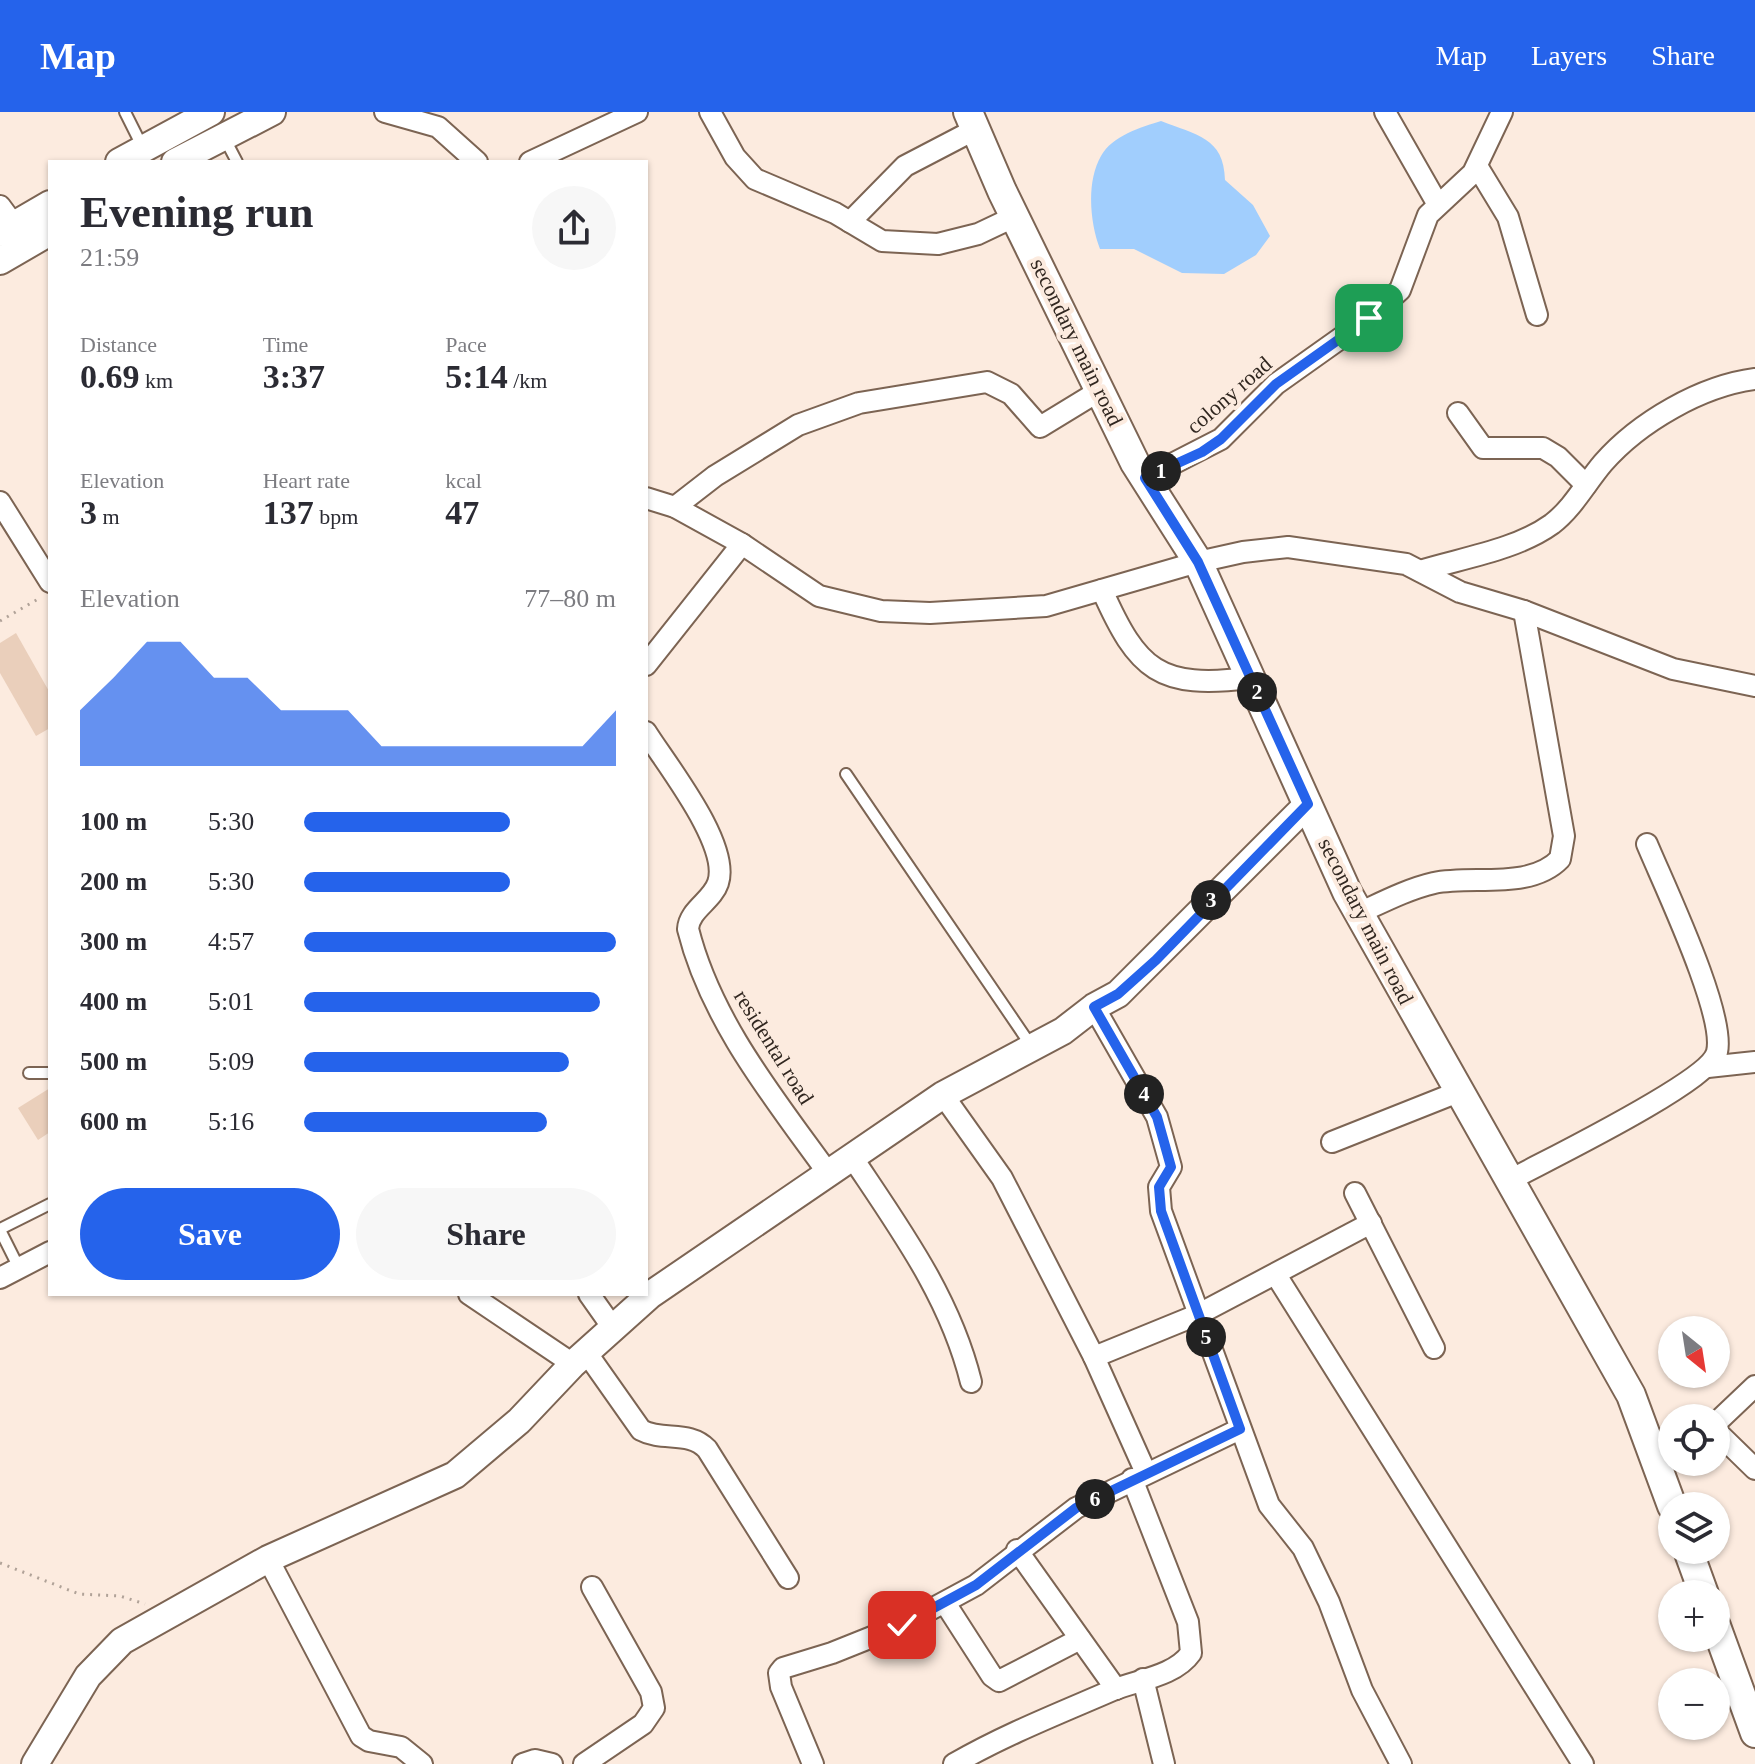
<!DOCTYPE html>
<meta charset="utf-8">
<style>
body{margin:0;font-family:Georgia,serif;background:#f7f7f7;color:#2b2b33;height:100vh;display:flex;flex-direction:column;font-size:30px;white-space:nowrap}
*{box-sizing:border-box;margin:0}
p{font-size:26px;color:#7c7c81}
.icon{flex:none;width:44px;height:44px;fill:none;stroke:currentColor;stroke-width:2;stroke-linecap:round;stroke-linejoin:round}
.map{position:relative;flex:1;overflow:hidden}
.drawer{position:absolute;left:48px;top:48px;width:600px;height:1136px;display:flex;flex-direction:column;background:#fff;border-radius:0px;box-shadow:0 2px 6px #0004}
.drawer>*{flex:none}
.needle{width:52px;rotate:150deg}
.tools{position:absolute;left:1658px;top:1204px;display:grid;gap:16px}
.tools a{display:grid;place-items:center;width:72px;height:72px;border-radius:50%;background:#fff;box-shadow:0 2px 6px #0004;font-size:40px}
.pin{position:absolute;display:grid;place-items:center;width:68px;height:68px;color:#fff;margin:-34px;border-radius:16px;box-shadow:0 4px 12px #0006}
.km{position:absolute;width:40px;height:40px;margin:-20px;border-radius:50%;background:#222;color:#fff;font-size:22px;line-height:40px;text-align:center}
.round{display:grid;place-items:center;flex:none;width:84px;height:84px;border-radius:42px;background:#f7f7f7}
.summary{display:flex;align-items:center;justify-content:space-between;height:136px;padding:0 32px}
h1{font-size:44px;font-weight:700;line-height:60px}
.figures{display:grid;grid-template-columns:repeat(3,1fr);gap:12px;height:136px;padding:8px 32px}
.figures div{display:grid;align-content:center}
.figures b{font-size:34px;font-weight:700}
.figures small{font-size:22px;font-weight:400}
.figures p{font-size:22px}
.chart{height:224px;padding:16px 32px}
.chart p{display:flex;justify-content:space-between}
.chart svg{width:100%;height:144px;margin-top:8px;fill:#2563eb;opacity:.7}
.primary-button{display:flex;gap:16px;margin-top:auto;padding:16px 32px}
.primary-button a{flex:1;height:92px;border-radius:48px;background:#2563eb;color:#fff;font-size:32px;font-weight:700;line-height:92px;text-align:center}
.primary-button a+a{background:#f7f7f7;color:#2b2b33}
ul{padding:0 32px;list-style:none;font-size:26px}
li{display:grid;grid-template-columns:128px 96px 1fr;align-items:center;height:60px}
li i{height:20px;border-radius:10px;background:#2563eb}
header{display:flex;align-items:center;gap:48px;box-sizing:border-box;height:112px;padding:0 40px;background:#2563eb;color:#fff}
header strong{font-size:38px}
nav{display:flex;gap:44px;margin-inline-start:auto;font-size:28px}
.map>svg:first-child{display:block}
</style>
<header>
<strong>Map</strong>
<nav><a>Map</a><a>Layers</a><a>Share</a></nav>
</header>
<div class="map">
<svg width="1755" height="1652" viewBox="0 0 1755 1652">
<rect width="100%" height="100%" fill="#fcebdf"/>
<path fill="#a1cefd" d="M 1161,9 C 1196,23 1224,25 1225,68 L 1253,93 L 1270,124 L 1256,143 L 1224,162 L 1182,161 L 1134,137 L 1100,137 C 1090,111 1086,70 1101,44 C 1112,24 1141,15 1161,9 Z"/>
<g fill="#eacfbb">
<polygon points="16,521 50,581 50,616 36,624 0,561 0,531"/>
<polygon points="50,976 50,1020 38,1028 18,996"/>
</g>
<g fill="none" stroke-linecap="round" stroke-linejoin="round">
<defs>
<g id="service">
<polyline points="125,0 142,34"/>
<polyline points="225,27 237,50"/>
<polyline points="846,662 1032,935"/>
<polyline points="29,961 50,961"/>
<polyline points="0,1117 50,1092"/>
<polyline points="0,1118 19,1156"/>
</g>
<g id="minor">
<polyline points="385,0 438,15 477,50"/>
<polyline points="710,0 735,45 755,67 835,101 882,129 938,132 978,122 1016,104"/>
<polyline points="1385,0 1437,91"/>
<polyline points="530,50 637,0"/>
<polyline points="1477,54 1508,105 1537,203"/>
<polyline points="0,94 14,113"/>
<polyline points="850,110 905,54 976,17"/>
<polyline points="1458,301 1483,336 1543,336 1558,345 1586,373"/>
<polyline points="1145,366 1221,327 1276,272 1369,206 1400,178 1428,103 1473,61 1502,0"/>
<polyline points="646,386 675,395 742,432 819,484 881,499 930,501 1046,494 1198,450 1243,440 1288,435 1406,452 1460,480 1524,499 1673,557 1755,574"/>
<polyline points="0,390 50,470"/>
<polyline points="675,395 715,364 798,313 859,291 987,270 1011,282 1040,315 1099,279"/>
<path d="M 1420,459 C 1462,446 1516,438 1552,412 C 1573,396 1586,371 1603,351 C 1639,310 1701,274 1755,267"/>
<path d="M 1102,478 C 1138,559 1159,577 1250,566"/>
<polyline points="646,553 742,432"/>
<path d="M 646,620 C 666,652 731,733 718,771 C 712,789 689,798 688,817 C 711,909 774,986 828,1061"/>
<path d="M 1359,801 C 1383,790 1408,777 1434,771 C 1473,763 1530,778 1560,747 L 1564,724 L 1524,499"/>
<polyline points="1094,895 1157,1005 1171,1055 1159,1075 1161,1099 1269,1393 1303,1436 1329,1490 1362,1578 1401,1652"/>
<polyline points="1708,955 1755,950"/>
<polyline points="943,983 1002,1066 1094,1245 1146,1361"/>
<polyline points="1332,1030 1458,980"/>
<path d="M 852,1045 C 900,1117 950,1185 971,1270"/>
<path d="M 1510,1068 C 1545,1049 1709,970 1717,940 C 1726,902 1664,773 1647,732"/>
<polyline points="1355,1081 1434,1236"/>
<polyline points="1276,1163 1583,1652"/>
<polyline points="0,1166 50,1140"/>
<polyline points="469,1182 573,1252"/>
<polyline points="589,1182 613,1216"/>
<path d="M 586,1240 L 641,1318 C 663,1330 689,1318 707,1337 L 788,1466"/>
<polyline points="1094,1245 1197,1203 1371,1111"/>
<polyline points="1716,1311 1755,1274"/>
<polyline points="1716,1319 1755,1357"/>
<polyline points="1017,1438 1116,1577"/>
<polyline points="268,1447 361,1624 369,1629 401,1635 422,1652"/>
<polyline points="945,1491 992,1564 999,1569 1080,1527"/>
<polyline points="1143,1567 1164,1652"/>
<polyline points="523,1652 535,1648 552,1652"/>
<polyline points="584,1652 643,1612 654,1596 651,1580 592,1475"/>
<polyline points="813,1652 781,1575 779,1561 783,1556 832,1541 902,1513 976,1473 1076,1396 1240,1317"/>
<path d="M 954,1652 C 1004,1623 1060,1601 1113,1578 C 1138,1568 1175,1564 1191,1541 L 1188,1510 L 1132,1367"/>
</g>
<g id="tertiary">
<polyline points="119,50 211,0"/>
<polyline points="175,50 272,0"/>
<polyline points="0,121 50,92"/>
<polyline points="0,149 50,120"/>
<polyline points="35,1652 88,1564 122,1529 268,1447 455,1363 519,1309 573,1252 650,1183 943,983 1063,919 1094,895 1118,882 1308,692"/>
</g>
<g id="secondary">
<polyline points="968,0 1002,79 1135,351 1198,450 1347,780 1631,1283 1672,1394"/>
<polyline points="1688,1438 1704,1482"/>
<polyline points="1716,1514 1755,1621"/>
</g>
</defs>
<use href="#service" stroke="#7c6453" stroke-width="14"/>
<use href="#minor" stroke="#7c6453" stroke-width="24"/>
<use href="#tertiary" stroke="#7c6453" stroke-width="30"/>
<use href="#secondary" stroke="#7c6453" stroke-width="32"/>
<g stroke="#b0a298" stroke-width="3" stroke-dasharray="2 6" stroke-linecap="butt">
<polyline points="0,509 40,486"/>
<polyline points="0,1451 79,1482 120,1484 145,1492"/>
</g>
<use href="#service" stroke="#fff" stroke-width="10"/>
<use href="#minor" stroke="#fff" stroke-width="20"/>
<use href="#tertiary" stroke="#fff" stroke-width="26"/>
<use href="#secondary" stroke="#fff" stroke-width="28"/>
</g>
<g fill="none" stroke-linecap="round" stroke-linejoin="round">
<defs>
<polyline id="route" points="902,1513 976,1473 1076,1396 1240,1317 1161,1099 1159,1075 1171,1055 1157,1005 1094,895 1118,882 1156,848 1308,692 1198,450 1145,366 1202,340 1221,327 1276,272 1369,206"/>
</defs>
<use href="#route" stroke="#fff" stroke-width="16"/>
<use href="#route" stroke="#2563eb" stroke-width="10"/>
</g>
<g text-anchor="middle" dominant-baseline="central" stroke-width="8" stroke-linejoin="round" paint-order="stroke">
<g font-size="22" fill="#312720" stroke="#fcebdf">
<text transform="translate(1077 230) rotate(64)">secondary main road</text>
<text transform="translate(1229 283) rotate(-41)">colony road</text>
<text transform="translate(1366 809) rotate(63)">secondary main road</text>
<text transform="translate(774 935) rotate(58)">residental road</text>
</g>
</g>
</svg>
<div class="tools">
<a><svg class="needle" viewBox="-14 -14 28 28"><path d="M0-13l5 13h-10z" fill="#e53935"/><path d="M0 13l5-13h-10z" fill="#7c7c81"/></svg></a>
<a><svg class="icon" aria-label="locate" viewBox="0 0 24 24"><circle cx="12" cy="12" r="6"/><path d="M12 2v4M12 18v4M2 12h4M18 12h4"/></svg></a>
<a><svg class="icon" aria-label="layers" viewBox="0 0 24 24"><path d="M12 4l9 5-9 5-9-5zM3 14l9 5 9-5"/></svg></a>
<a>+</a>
<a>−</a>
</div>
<div class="pin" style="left:1369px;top:206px;background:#1e9e55"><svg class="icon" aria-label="arrive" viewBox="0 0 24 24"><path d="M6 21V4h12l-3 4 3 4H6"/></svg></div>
<div class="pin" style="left:902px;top:1513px;background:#d93025"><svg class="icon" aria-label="check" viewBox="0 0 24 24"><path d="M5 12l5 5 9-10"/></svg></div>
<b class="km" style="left:1161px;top:359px">1</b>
<b class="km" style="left:1257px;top:580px">2</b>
<b class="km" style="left:1211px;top:788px">3</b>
<b class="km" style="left:1144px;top:982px">4</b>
<b class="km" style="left:1206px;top:1225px">5</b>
<b class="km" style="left:1095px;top:1387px">6</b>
<section class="drawer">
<div class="summary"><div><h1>Evening run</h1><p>21:59</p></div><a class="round"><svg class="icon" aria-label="share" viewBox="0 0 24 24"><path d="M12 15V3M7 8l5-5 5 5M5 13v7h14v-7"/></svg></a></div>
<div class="figures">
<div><p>Distance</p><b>0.69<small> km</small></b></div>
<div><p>Time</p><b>3:37</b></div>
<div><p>Pace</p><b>5:14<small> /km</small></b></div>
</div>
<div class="figures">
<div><p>Elevation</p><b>3<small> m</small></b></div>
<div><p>Heart rate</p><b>137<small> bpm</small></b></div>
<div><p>kcal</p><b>47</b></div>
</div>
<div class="chart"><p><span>Elevation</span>77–80 m</p>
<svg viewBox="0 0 160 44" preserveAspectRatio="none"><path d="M0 44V27L10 17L20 6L30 6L40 17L50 17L60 27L70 27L80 27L90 38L100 38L110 38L120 38L130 38L140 38L150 38L160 27V44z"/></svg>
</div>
<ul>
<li><b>100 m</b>5:30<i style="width:66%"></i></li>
<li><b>200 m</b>5:30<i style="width:66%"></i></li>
<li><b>300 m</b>4:57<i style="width:100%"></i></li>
<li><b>400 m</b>5:01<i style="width:95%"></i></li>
<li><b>500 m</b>5:09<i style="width:85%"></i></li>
<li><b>600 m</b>5:16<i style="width:78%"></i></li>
</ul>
<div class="primary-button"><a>Save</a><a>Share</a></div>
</section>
</div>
